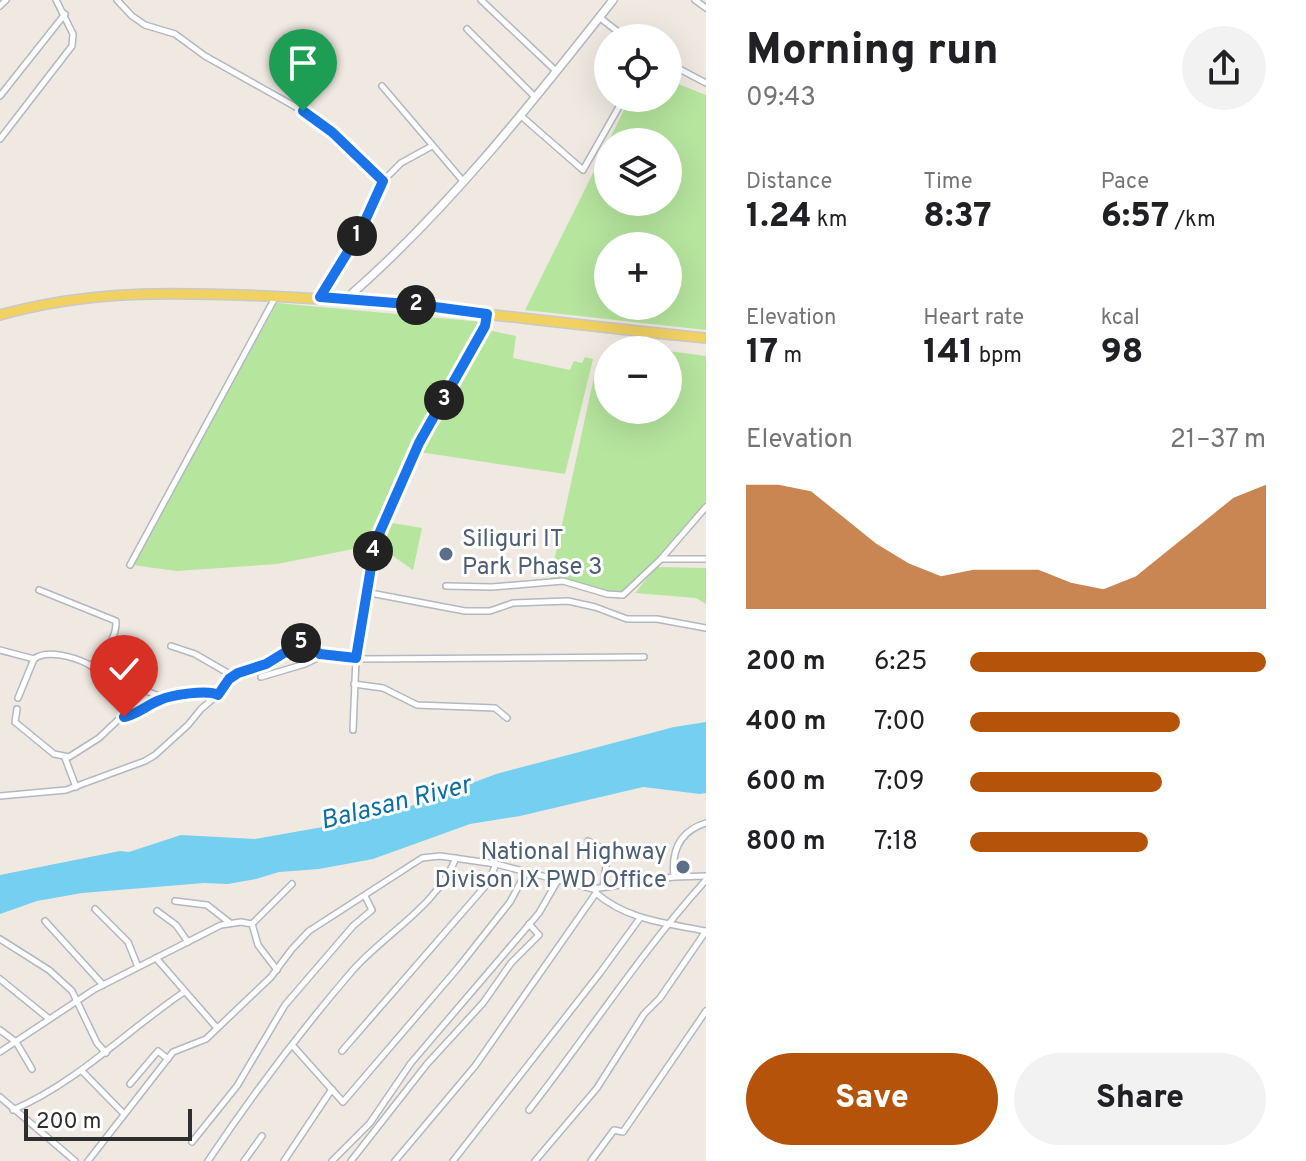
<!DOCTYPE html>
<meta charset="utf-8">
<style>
body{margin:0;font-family:Overpass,sans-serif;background:#f2f2f2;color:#202124;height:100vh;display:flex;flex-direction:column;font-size:30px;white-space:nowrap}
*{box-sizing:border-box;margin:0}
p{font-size:26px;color:#757577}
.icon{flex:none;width:44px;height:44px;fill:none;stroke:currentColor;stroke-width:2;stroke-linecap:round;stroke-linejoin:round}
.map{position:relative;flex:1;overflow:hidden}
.drawer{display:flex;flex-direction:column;background:#fff;width:600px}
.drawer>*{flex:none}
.fabs{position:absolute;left:594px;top:24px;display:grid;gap:16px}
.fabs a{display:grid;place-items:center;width:88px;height:88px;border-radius:50%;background:#fff;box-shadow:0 8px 32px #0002;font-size:40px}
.scale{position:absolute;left:24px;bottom:20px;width:168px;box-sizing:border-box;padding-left:8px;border:4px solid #2e2e2e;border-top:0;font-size:22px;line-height:28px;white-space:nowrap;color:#2e2e2e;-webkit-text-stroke:6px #fff;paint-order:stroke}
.pin{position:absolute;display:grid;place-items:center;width:68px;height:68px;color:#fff;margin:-82px -34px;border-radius:50% 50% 50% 0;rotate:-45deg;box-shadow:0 0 8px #0007}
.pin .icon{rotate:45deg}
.km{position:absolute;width:40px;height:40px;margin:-20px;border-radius:50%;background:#222;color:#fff;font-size:22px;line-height:40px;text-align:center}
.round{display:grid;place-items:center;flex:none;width:84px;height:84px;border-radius:42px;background:#f2f2f2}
.overview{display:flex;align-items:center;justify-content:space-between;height:136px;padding:0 40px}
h1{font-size:44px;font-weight:800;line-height:60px}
.metrics{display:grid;grid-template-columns:repeat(3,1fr);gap:12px;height:136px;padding:8px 40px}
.metrics div{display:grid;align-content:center}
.metrics b{font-size:34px;font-weight:800}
.metrics small{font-size:22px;font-weight:400}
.metrics p{font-size:22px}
.chart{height:224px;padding:16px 40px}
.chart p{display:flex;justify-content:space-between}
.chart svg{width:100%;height:144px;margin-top:8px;fill:#b45309;opacity:.7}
.action{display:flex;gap:16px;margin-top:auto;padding:16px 40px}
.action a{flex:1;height:92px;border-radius:48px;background:#b45309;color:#fff;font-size:32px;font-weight:800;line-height:92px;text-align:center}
.action a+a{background:#f2f2f2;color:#202124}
ul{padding:0 40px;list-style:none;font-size:26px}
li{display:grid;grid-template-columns:128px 96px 1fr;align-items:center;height:60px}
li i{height:20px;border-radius:10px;background:#b45309}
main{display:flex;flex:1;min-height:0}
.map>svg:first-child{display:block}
</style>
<main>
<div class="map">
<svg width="706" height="1161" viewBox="0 0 706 1161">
<rect width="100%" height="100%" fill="#efe9e1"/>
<g fill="#b6e59e" fill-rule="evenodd">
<path d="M 668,80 L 706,95 L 706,330 L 525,310 L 608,143 L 608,202 L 668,202 L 668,142 L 608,142 L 630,98 L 668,98 ZM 608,246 L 668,246 L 668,306 L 608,306 Z"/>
<polygon points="277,303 483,322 420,432 369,546 277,564 177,571 132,565"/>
<polygon points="488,330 516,336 513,358 570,370 574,361 582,363 585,357 593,359 565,474 419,452"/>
<path d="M 668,351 L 706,356 L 706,504 L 625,593 C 599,594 576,579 550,580 L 597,363 L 608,365 L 608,410 L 668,410 Z"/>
<polygon points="392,523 422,528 413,570 383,549 385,546 380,543"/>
<polygon points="656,567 706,568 706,604 696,598 635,593"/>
</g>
<polygon fill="#75cff0" points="706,722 706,793 700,794 643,787 520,816 470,824 373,859 319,869 279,872 256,879 228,884 204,883 82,893 37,901 0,914 0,875 120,851 129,852 181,835 255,839 368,819 414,805 496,774 674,727"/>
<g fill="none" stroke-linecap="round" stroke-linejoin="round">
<defs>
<g id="minor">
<polyline points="117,0 132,16 145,25 175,34 205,56 303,111 332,132 383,181"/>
<polyline points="481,0 556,71"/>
<polyline points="695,0 706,8"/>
<polyline points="0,6 6,0"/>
<polyline points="599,17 626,38"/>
<polyline points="467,29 535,97"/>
<polyline points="668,63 706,83"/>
<polyline points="382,86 463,181"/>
<polyline points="0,96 65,14"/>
<polyline points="520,115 583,170 624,98"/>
<polyline points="0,139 72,46 73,34 56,0"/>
<polyline points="320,297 360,232 380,184 401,163 432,146"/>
<polyline points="661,559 706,559"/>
<polyline points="130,565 276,296"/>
<polyline points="446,586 492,587 563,581 607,594 623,595 661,559 706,507"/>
<path d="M 39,590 L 116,621 C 117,640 103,652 91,666"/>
<polyline points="365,592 465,611 490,611 513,603 568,601 595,607 627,619 657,619 706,628"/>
<polyline points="171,646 195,654 233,676"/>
<path d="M 0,650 L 34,659 C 47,649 74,657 88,664 C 97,669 104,677 114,682 C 130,688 148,689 162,698"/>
<polyline points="261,677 305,664 324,655"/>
<polyline points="354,684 383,688 417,705 495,708 507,718"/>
<polyline points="18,698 34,659"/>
<polyline points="17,709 15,722 54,754 69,757 99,738 120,718 134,714 162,698 204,691 218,695"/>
<polyline points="353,730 356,658 375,543 419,443 483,333 487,314"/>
<polyline points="65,758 76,787"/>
<polyline points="0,796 66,790 145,761 155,755 188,725 201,709 220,693 233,676 266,664 302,642 320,654 363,659 644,657"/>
<polyline points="588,841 604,849 607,859 603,887"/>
<path d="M 674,877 C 671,850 680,831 706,823"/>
<path d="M 596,893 C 627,920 666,923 705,931"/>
<polyline points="175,901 207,905 230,923"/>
<polyline points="95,909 128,942 138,967"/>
<polyline points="157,911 176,925 188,942"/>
<polyline points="45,921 103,985"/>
<polyline points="252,924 258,945 277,970"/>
<polyline points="0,939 49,970 72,991 97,1043 106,1053"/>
<polyline points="156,958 217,1028"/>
<polyline points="0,979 48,1018"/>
<polyline points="0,1030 16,1042 32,1069"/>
<polyline points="293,1046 343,1102 457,969 510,902 526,872"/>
<polyline points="342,1051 488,883 496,864"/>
<polyline points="0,1052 95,989 221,925 241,922 252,924 292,884"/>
<polyline points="82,1071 124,1114"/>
<polyline points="130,1084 158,1051 168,1059"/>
<polyline points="0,1097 75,1161"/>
<path d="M 13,1110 C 78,1082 126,1031 184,992"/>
<path d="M 529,1110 C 589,1033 641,952 706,880"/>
<polyline points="192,1142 237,1086 285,1005 353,926 372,910 365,896"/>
<polyline points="88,1161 173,1052 206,1039 271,977 292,949 309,931 422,858 440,856 496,864 593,889 674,877 706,876"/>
<path d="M 208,1161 C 250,1098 304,1027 353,970 C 387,932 436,907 456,858"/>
<polyline points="244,1161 262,1136"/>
<polyline points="284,1161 332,1089"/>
<polyline points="332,1161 370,1123 411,1063 539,913 558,880"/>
<polyline points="351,1161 427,1064 483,1003 511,963 539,935 529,924"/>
<polyline points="395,1161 475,1066 596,893 596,888"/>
<polyline points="453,1161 600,973 640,918"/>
<polyline points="535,1161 597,1088 644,1014 660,998 706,931"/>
<polyline points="591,1161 614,1130 623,1132 706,1011"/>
</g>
<path id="tertiary" d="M 347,298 C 447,211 531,104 613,0"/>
<path id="primary" d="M 0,315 C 89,290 173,292 265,296 C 413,302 559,324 706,338"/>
</defs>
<use href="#minor" stroke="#b4b7c1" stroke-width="8"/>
<use href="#tertiary" stroke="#b4b7c1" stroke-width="10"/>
<use href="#primary" stroke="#c9c9c9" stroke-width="12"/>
<use href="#minor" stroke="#fff" stroke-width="5"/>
<use href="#tertiary" stroke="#fff" stroke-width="7"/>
<use href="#primary" stroke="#f2d163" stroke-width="9"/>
</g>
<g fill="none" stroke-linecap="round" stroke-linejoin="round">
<defs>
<path id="route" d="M 124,717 C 138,714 147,705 160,700 C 171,695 208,689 218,695 L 229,679 L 238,673 L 266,664 L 302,642 L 320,654 L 356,658 L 375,543 L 419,443 L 485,326 L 487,314 L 420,305 L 320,297 L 360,232 L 383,181 L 332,132 L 303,111"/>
</defs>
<use href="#route" stroke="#fff" stroke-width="16"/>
<use href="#route" stroke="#1a73e8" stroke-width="10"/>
</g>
<g fill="#5c6f8a" stroke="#fff" stroke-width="3">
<circle cx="446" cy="554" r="8"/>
<circle cx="683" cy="867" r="8"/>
</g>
<g text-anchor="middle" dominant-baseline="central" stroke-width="6" stroke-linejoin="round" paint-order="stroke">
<g font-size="24" fill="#4e5e75" stroke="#fff" text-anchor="start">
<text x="462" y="540">Siliguri IT<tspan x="462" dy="28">Park Phase 3</tspan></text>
<text x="667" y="853" text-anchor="end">National Highway<tspan x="667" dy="28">Divison IX PWD Office</tspan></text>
</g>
<g font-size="26" font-style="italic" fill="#0d6fa3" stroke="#fff">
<text transform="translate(396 804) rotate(-14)">Balasan River</text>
</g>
</g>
</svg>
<div class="fabs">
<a><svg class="icon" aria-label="locate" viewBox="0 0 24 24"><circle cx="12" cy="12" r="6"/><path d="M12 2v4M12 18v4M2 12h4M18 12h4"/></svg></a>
<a><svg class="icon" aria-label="layers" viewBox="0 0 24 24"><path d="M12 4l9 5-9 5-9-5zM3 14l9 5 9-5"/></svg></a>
<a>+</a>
<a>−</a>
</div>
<div class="scale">200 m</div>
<div class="pin" style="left:303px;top:111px;background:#1e9e55"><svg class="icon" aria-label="arrive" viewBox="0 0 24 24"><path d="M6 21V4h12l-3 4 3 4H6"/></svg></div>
<div class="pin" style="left:124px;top:717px;background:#d93025"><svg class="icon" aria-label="check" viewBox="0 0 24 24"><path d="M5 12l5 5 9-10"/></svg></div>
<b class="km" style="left:357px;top:236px">1</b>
<b class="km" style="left:416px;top:305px">2</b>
<b class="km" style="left:444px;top:400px">3</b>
<b class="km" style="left:373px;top:551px">4</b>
<b class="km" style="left:301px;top:643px">5</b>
</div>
<section class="drawer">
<div class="overview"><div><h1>Morning run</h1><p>09:43</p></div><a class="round"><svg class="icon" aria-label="share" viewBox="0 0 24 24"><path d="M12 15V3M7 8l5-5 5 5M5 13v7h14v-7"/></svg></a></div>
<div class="metrics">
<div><p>Distance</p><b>1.24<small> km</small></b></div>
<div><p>Time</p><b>8:37</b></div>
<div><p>Pace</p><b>6:57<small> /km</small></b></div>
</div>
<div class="metrics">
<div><p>Elevation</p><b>17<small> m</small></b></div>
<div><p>Heart rate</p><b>141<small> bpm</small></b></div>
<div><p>kcal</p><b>98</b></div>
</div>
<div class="chart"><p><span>Elevation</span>21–37 m</p>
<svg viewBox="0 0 160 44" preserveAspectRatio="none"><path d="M0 44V6L10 6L20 8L30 16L40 24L50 30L60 34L70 32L80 32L90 32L100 36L110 38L120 34L130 26L140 18L150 10L160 6V44z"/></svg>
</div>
<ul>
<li><b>200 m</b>6:25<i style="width:100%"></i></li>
<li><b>400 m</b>7:00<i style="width:71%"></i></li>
<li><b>600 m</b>7:09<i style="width:65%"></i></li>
<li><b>800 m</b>7:18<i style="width:60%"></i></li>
</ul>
<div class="action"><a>Save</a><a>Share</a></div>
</section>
</main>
